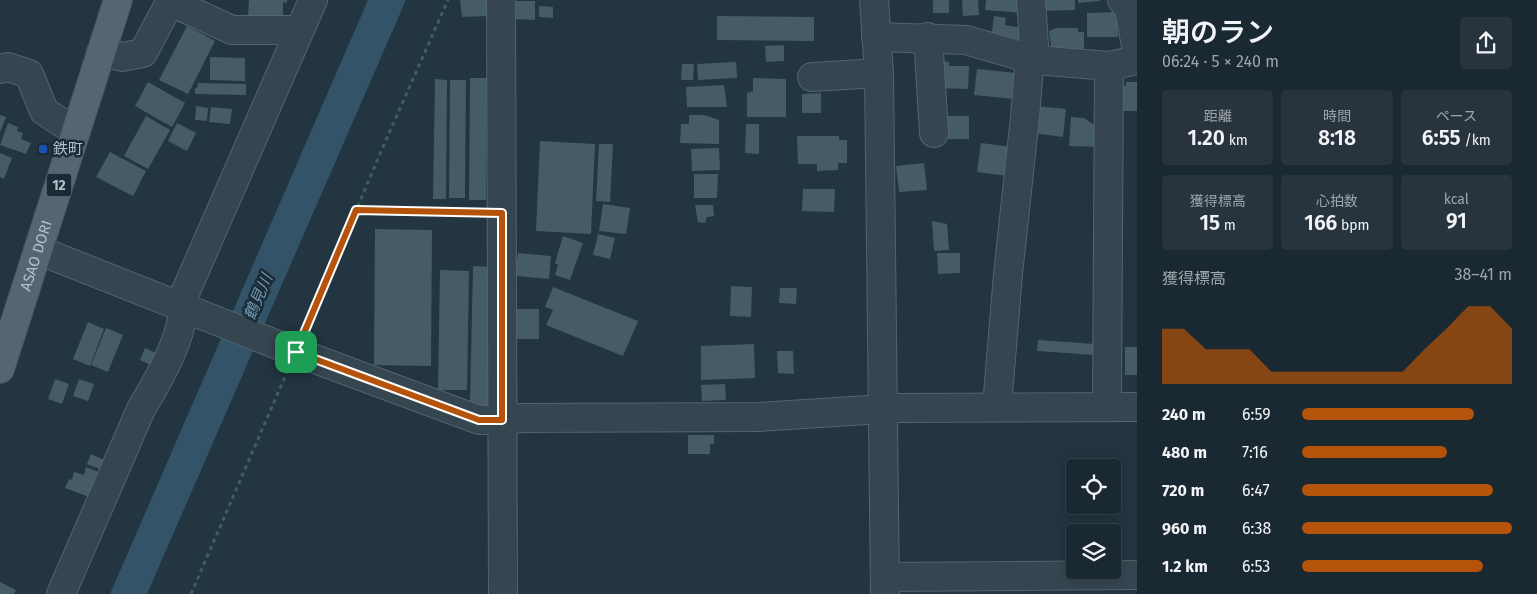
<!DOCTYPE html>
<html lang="ja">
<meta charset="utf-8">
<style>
body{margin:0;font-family:"Fira Sans","Noto Sans JP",sans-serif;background:#27343d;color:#f1f3f6;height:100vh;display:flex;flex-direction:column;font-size:19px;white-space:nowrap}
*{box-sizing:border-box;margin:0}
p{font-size:16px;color:#9fa6ab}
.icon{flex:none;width:28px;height:28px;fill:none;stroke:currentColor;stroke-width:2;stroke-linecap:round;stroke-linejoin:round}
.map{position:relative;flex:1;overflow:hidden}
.side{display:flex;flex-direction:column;background:#1a2831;width:400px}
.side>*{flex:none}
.controls{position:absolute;left:1066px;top:459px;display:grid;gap:10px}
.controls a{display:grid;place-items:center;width:55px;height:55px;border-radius:5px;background:#1a2831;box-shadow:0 2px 12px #0003,0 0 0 1px #38444d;font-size:25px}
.pin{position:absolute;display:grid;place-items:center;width:42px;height:42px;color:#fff;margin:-21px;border-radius:10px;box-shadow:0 2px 8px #0006}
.round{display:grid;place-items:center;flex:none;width:52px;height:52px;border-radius:5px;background:#27343d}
.headline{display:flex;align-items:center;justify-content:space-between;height:85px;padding:0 25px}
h1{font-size:28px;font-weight:600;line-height:38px}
.stats{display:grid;grid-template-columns:repeat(3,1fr);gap:8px;height:85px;padding:5px 25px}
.stats div{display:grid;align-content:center;border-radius:5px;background:#27343d;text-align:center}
.stats b{font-size:21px;font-weight:600}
.stats small{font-size:14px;font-weight:400}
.stats p{font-size:14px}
.chart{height:140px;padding:10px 25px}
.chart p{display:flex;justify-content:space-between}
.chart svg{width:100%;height:90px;margin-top:5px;fill:#b45309;opacity:.7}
ul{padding:0 25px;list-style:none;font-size:16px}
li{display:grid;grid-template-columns:80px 60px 1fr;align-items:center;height:38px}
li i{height:12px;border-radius:6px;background:#b45309}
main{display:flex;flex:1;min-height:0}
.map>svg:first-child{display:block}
</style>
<main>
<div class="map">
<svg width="1137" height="594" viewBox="0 0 1137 594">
<rect width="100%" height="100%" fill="#223541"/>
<polygon fill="#325368" points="368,0 406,0 147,594 110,594"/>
<g fill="#465b68">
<polygon points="249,0 287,0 287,3 283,2 283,17 248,16"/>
<polygon points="460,0 490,0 489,16 462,17"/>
<rect x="933" y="0" width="16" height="13"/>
<polygon points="962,0 978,0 979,15 963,16"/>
<polygon points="986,0 1024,0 1023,13 985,10"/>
<polygon points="1044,0 1075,0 1075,10 1044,11"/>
<polygon points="1078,0 1100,0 1100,1 1078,3"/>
<polygon points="514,1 535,1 535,20 514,19"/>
<polygon points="539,6 553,7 553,18 539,17"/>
<polygon points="1117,12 1118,37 1087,37 1087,13"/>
<polygon points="717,16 814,17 814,41 717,40"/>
<polygon points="994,16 1006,18 1005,25 1022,28 1020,42 991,38"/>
<polygon points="187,26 215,41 188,94 159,80"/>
<polygon points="1056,28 1078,28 1078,32 1084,32 1084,55 1052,53 1049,31"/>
<polygon points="784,45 784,61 766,62 765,46"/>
<polygon points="210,57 245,58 245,81 210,80"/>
<polygon points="937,61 949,62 949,66 969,66 968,89 936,88"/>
<polygon points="736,62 737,78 698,80 697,64"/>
<polygon points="682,64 694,64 693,80 681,80"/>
<polygon points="977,69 1016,73 1014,99 974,95"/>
<polygon points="470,78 487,78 486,200 469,200"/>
<polygon points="753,78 786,79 786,117 747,117 747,93 753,91"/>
<polygon points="435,79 447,80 446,199 433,199"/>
<polygon points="450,80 466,80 465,198 449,198"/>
<polygon points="148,82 185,103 172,127 135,106"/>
<polygon points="1126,82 1137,82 1137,111 1122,111 1118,87 1126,86"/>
<polygon points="198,83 246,84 246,95 195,94 195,88 197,88"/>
<polygon points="724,85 727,107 687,107 686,87"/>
<polygon points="821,93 821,113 802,113 802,94"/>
<polygon points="196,106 208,108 207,121 195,120"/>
<polygon points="1036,106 1066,109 1063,137 1033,133"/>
<polygon points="211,107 232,109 230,124 209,122"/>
<polygon points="0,115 6,117 0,132"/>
<polygon points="689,115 704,115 719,120 719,144 680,143 681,124 689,124"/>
<polygon points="146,116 170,130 148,169 124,156"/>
<rect x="944" y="116" width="25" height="23"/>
<polygon points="1071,117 1084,118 1099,128 1098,147 1069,146"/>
<polygon points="8,123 18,127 17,131 23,133 21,139 31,143 26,154 0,145"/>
<polygon points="177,123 196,133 187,151 168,141"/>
<polygon points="746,124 759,124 759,154 745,153"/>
<polygon points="797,136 839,136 839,140 847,140 847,163 838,163 838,170 817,171 817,164 798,164"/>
<polygon points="540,141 595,144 591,234 536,231"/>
<polygon points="981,143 1012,147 1008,176 977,172"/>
<polygon points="599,144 613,144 610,202 596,201"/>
<polygon points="719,148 720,170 692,171 691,149"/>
<polygon points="110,152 146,171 133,196 96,177"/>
<polygon points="0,153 12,158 4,179 0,177"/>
<polygon points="924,163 927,190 899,192 896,166"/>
<polygon points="694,174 718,174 717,198 694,198"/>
<polygon points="803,189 835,189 834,212 802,211"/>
<polygon points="603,204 630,208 626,234 599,231"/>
<polygon points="695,205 713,205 714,216 707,217 705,223 698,222"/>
<polygon points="932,221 947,224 949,250 934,251"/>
<polygon points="375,229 432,230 431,366 374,365"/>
<polygon points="598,234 615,238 610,259 593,255"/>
<polygon points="563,236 583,243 570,280 555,275 558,265 555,263"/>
<polygon points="518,253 551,256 549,279 515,276"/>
<polygon points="937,253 960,253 960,273 938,274"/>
<polygon points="473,266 491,267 488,406 470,405"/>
<polygon points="440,270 469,271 467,390 438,390"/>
<polygon points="731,286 752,287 751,317 730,316"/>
<polygon points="553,287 638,321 623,356 546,325 553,310 545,307"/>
<polygon points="780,288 797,288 796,304 779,303"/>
<rect x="514" y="309" width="25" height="30"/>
<polygon points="88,322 104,329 90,366 73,359"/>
<polygon points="106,328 123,335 108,372 91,365"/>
<polygon points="1038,340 1095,344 1094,355 1037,351"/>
<polygon points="754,344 755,378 701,380 701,346"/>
<rect x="1125" y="347" width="12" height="28"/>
<polygon points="145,348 162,356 157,368 140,360"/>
<polygon points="777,351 793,351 794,374 778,373"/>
<polygon points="55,379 69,384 62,404 48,399"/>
<polygon points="79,379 94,384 88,401 73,396"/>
<polygon points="725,384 726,400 702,401 701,385"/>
<polygon points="688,435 714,435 714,444 710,444 710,454 688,454"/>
<polygon points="91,454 109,462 104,471 87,464"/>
<polygon points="86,467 101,473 92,498 65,488 69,479 72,480 74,472 84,475"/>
<polygon points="0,582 16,590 14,594 0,594"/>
</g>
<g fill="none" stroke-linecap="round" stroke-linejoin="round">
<defs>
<g id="minor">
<polyline points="501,0 503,594"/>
<polyline points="874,0 879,73 885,594"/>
<polyline points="1122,0 1129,9 1137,51"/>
<polyline points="171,2 232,30 300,30"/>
<polyline points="876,37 966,40 1035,60 1109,66 1137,60"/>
<polyline points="928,37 934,133"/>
<polyline points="101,52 122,57 143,53 171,0"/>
<polyline points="0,69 8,67 29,74 44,111 76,132"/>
<polyline points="812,77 879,73"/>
<polyline points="38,250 288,349 479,420 502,420 523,418 758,417 898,408 1137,407"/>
<polyline points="997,407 1008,274 1025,117 1029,68 1035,60 1031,0"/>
<polyline points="1107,407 1109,66"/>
<polyline points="885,577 1137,575"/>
<path d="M 61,594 L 141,409 C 156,384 174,353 181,324 C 183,314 182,303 185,293 L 313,0"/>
</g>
<g id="major">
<path id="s1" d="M 0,369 L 118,0"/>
</g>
</defs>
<use href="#minor" stroke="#54646e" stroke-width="30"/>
<use href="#major" stroke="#43525d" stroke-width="30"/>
<g stroke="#425e5b" stroke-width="3" stroke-dasharray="4 4" stroke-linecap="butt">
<polyline points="356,210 479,213"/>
<polyline points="305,332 382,149 448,0"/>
<polyline points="191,594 287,372"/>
</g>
<use href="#minor" stroke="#364651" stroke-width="28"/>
<use href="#major" stroke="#546671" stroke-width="28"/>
</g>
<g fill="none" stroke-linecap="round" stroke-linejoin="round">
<defs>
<polygon id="route" points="356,210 502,213 502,420 479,420 296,352"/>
</defs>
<use href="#route" stroke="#fff" stroke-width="10"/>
<use href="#route" stroke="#b45309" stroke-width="6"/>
</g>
<rect fill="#1a4fb4" stroke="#1b2b36" stroke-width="2" x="38" y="144" width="10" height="10" rx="2.5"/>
<g text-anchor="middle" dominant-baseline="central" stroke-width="5" stroke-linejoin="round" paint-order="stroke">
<rect fill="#1b2b36" stroke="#85949e" stroke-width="1" x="46.5" y="173.5" width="25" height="23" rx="4"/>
<g font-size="14" font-weight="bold" fill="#b3c1cb">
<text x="59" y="185">12</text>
</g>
<g font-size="15" fill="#b3c1cb" stroke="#1b2b36" text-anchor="start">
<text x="53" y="149">鉄町</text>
</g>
<g font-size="15" fill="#b3c1cb" stroke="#1b2b36">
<text stroke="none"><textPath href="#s1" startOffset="119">ASAO DORI</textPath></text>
</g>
<g font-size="16" font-style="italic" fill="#7099b2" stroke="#1b2b36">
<text transform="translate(258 297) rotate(-67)">鶴見川</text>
</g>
</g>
</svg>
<div class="controls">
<a><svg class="icon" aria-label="locate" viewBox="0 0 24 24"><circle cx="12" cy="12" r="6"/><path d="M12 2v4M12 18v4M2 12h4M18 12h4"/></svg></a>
<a><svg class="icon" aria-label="layers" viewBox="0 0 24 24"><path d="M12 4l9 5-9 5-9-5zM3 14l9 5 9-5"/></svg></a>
</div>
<div class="pin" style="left:296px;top:352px;background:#1e9e55"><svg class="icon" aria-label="arrive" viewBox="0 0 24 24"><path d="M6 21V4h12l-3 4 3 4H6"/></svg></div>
</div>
<section class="side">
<div class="headline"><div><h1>朝のラン</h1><p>06:24 · 5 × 240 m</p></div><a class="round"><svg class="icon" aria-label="share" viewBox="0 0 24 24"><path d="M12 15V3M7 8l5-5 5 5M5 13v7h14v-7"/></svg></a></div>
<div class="stats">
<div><p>距離</p><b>1.20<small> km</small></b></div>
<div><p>時間</p><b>8:18</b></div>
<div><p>ペース</p><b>6:55<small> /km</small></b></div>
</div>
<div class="stats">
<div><p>獲得標高</p><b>15<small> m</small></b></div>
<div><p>心拍数</p><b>166<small> bpm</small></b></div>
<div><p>kcal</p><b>91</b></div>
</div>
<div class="chart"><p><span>獲得標高</span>38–41 m</p>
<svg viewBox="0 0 160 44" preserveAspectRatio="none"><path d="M0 44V17L10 17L20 27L30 27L40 27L50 38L60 38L70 38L80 38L90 38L100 38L110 38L120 27L130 17L140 6L150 6L160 17V44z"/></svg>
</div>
<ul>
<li><b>240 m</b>6:59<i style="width:82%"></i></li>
<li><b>480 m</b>7:16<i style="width:69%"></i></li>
<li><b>720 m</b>6:47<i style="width:91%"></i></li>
<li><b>960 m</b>6:38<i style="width:100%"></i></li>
<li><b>1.2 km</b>6:53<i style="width:86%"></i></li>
</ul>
</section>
</main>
